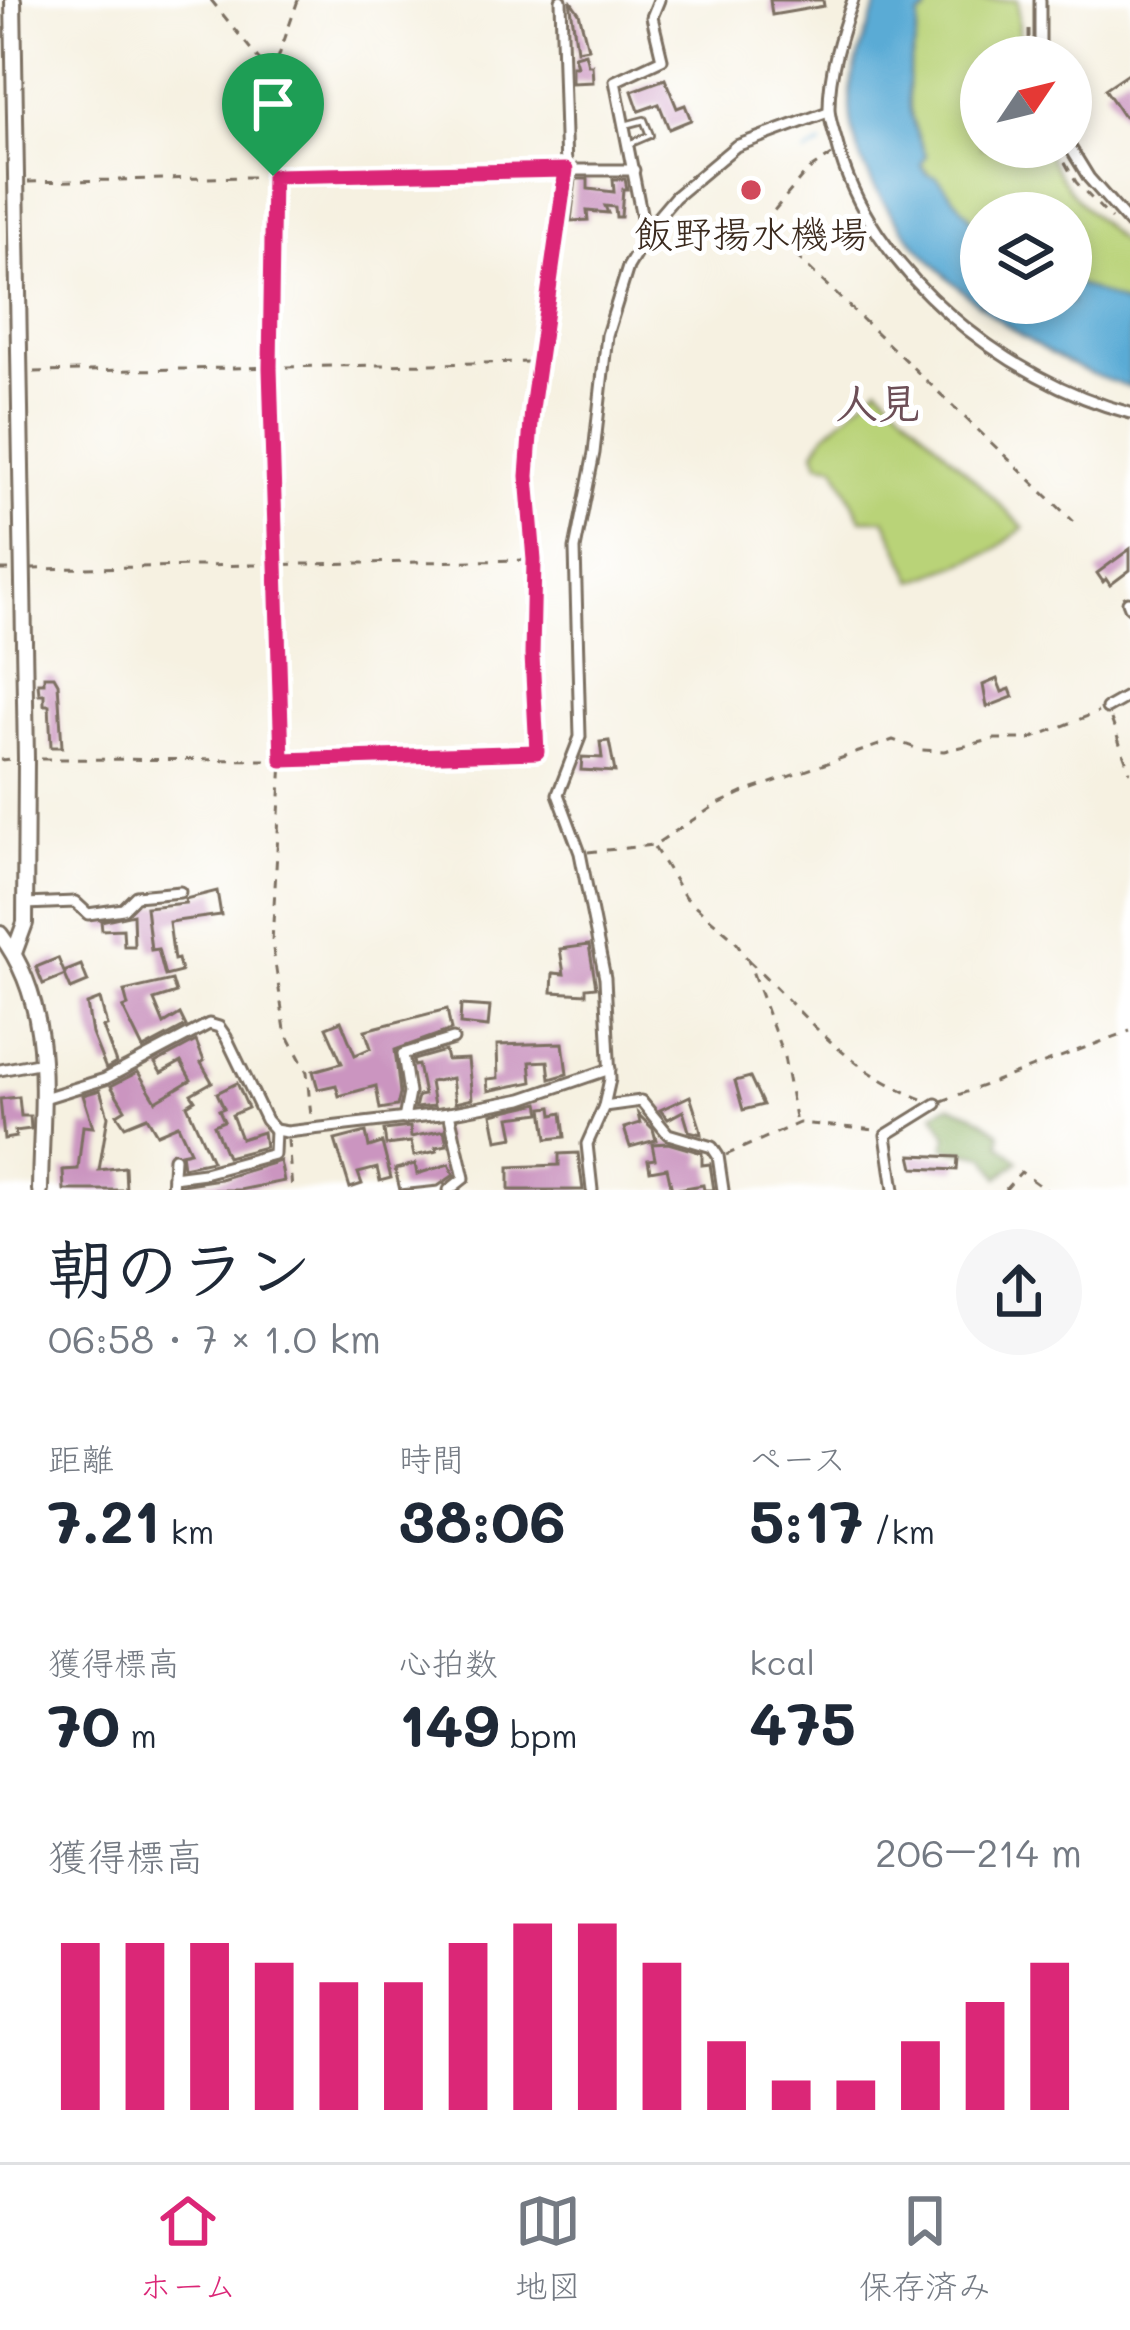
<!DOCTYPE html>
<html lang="ja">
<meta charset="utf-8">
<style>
body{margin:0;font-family:Mali,"Klee One",sans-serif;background:#f6f6f7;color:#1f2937;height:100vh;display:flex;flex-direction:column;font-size:45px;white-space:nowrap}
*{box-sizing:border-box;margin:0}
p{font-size:39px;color:#747a83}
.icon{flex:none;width:66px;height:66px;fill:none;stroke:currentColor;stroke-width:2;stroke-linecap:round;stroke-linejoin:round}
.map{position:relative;height:1190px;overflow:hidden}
.panel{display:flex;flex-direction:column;background:#fff;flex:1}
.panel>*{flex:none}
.needle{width:78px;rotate:55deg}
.controls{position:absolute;left:960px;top:36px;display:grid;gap:24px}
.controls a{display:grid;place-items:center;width:132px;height:132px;border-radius:50%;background:#fff;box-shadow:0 6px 18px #0003;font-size:60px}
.pin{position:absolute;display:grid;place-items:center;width:102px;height:102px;color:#fff;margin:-123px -51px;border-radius:50% 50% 50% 0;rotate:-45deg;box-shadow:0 0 12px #0007}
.pin .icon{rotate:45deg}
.round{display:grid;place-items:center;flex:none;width:126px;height:126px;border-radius:63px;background:#f6f6f7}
.overview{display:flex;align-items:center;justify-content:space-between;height:204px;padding:0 48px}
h1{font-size:66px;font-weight:700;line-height:90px}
.stats{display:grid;grid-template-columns:repeat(3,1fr);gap:18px;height:204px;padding:12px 48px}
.stats div{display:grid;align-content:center}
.stats b{font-size:60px;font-weight:700}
.stats small{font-size:33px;font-weight:400}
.stats p{font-size:33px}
.chart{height:336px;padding:24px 48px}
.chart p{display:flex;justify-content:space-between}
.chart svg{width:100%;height:216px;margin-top:12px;stroke:#db2777;stroke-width:6}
.menu{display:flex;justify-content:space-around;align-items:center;height:168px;border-top:3px solid #e0e1e3;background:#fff;font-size:33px;color:#747a83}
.menu a{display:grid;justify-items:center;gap:6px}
.menu .active{color:#db2777}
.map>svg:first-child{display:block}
</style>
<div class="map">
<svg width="1130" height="1190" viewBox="0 0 1130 1190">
<rect width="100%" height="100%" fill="#fff"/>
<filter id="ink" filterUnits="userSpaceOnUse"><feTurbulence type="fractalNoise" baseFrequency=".00833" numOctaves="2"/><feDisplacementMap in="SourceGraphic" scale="24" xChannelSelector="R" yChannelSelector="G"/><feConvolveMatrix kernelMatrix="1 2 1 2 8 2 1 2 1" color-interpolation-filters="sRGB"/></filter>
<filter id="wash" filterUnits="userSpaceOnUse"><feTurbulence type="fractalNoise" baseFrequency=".004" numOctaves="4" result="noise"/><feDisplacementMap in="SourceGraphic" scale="48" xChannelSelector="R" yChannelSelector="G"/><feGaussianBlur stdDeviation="2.7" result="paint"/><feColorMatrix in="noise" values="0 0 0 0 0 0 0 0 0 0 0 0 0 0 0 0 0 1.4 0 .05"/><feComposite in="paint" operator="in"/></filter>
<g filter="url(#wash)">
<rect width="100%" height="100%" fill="#f6f1e1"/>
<g fill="#b9d378" stroke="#7a7e4b" stroke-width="3">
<path d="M 929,0 L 1018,0 L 1020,57 L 981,57 L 981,147 L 1046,147 C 1057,187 1100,222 1130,250 L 1130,307 L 1071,281 L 1071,213 L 981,213 L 981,230 L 921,165 L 926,155 C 912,126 904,100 910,67 C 913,49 919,35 919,17 L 926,12 Z"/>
<polygon points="879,386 1024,528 992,552 914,581 885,519 861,519 835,465 819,463 815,451 825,434"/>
</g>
<polygon fill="#92b568" stroke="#667043" stroke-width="3" points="950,1105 974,1114 1000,1132 1000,1144 1019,1161 999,1178 986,1156 945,1148 947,1136 934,1113"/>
<path fill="#5aabd5" stroke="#4a6a7a" stroke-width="3" d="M 879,0 L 929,0 L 926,12 L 919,17 C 919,35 913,50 910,67 C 904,100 912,126 926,155 L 921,165 L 927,174 L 937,177 L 981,230 L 981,303 L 1071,303 L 1071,281 L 1130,307 L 1130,387 C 1024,361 852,223 850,106 C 850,67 867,36 879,0 Z"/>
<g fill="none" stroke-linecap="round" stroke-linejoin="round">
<polyline stroke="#5aabd5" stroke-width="3" points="806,153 821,145"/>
</g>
<g id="blocks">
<g fill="#cb95c0">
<polygon points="570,0 579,13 588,48 577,50"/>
<polygon points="770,0 823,0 824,6 772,15"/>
<polygon points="585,53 588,65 592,65 593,82 572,83 572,66 577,66 574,56"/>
<polygon points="1130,72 1130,114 1124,117 1105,89"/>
<polygon points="665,79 677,108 685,105 691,120 669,129 659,104 639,111 632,91"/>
<polygon points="576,179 588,179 588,189 614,192 613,179 625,179 627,189 623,189 621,217 616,217 615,207 605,206 608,213 587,211 588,220 571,221"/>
<polygon points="1130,549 1130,570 1110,585 1106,579 1103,582 1097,573"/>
<polygon points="44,676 54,676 58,683 62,747 51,747 49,705 44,705 44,694 39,694 38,683 44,683"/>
<polygon points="997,679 1002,692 1010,689 1013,697 987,707 983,685"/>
<polygon points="609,741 615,772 581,770 582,757 602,758 600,742"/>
<polygon points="217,891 221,915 169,922 174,960 178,959 181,972 165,976 158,949 151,950 146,907 186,903 185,899"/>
<polygon points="133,914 134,946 124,946 123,929 102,930 101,921"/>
<polygon points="589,945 596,987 586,988 586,994 552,992 553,973 564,974 560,949"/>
<polygon points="58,958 64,972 81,965 88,982 71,989 65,975 43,984 36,967"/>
<polygon points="172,980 176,993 154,1000 164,1024 180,1014 186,1026 143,1049 123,1008 128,1006 124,991"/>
<polygon points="100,999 107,1026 103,1027 116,1063 106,1069 92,1034 87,1004"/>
<polygon points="461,1005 490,1007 488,1027 460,1024"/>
<polygon points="447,1009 451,1030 395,1050 400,1093 397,1106 380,1109 376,1086 339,1096 336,1085 318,1089 313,1071 342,1063 326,1027 341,1021 355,1055 371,1048 365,1030"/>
<polygon points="196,1041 204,1061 201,1063 212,1082 191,1094 195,1100 187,1105 212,1161 183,1167 181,1153 190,1151 178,1125 157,1134 147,1117 125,1126 117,1114 125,1109 111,1086 138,1072 156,1101 191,1080 181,1062 161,1073 155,1063"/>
<polygon points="563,1043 567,1074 550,1079 548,1061 530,1062 532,1082 488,1091 487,1079 498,1078 497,1045"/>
<polygon points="445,1051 447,1060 468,1059 472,1099 455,1103 452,1078 430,1082 434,1106 415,1108 418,1096 424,1095 418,1065 414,1066 413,1060"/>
<polygon points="750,1077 763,1105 743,1110 735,1081"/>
<polygon points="237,1083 248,1108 232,1115 241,1139 263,1132 265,1147 227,1157 214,1125 224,1121 219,1110 224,1108 217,1093"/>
<polygon points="100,1090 108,1116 99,1170 125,1167 126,1190 64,1190 63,1170 78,1169 83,1126 93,1127 83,1095"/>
<polygon points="690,1096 700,1127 701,1134 689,1131 683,1111 668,1119 660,1110"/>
<polygon points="19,1097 21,1116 30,1116 31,1129 15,1131 16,1137 4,1139 0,1099"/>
<polygon points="539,1103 541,1113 510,1117 514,1137 497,1140 492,1114"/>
<polygon points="552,1107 553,1115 562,1113 565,1137 547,1139 543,1108"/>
<polygon points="638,1114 653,1129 656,1140 630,1147 624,1128 640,1123"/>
<polygon points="410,1127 411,1137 444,1130 447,1145 436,1147 437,1151 414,1156 411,1142 386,1145 384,1130"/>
<polygon points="366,1132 369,1147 382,1143 391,1178 380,1181 377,1168 358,1173 362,1184 350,1188 335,1140"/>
<polygon points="668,1143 702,1153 702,1165 710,1164 714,1190 704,1190 703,1185 672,1190 667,1168 650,1171 648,1160 655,1159 652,1144"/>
<polygon points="578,1153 583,1190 509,1190 509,1167 559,1165 559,1154"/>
<polygon points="911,1155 958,1157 957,1170 914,1168"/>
<polygon points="280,1161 284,1181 240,1190 182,1190 181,1185 220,1179"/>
<polygon points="415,1164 417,1174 449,1164 454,1175 438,1186 400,1190 395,1169"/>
</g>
</g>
</g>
<g filter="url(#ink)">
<use href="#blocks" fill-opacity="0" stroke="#7c7062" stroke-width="3"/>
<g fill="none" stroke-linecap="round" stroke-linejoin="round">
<defs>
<polyline id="lane" points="625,125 644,120 650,135 629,144"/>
<g id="street">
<path d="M 853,0 C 841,34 829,71 829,108 C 829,119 834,132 837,143 C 868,271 1007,381 1130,413"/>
<polyline points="1040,0 1040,57"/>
<polyline points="1070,147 1089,178 1130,224"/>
<polyline points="566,170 634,170"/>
<polyline points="646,238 615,81 662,59 652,17 659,0"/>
<polyline points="1128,602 1130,607"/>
<polyline points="1107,708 1130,695"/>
<polyline points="537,752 533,655 534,560 527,477 532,409 566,170 561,0"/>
<polyline points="25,904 75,902 88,914 123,909 136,896 180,892"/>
<polyline points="0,1070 43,1062"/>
<polyline points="41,1099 105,1079 209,1024 219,1027 226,1037 266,1120 275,1130 287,1132 449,1113 522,1099 610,1069"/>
<polyline points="604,1106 641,1101 668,1134 712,1147 718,1156 723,1190"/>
<polyline points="404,1119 409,1093 403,1054 453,1039"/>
<polyline points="173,1177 204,1173 274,1154 275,1130"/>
<polyline points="172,1190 174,1158"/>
<polyline points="449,1190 464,1178 449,1113"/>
<polyline points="592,1190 587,1144 604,1106 610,1079 605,978 580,853 558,794 580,737 575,549 594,453 607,335 628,267 658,217 675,197 736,146 828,112"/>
<polyline points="894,1190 886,1135 936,1104"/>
</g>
<g id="secondary">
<polyline points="13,0 26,758 25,923 14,953"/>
<path d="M 0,934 C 57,1009 41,1101 40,1190"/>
</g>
</defs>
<use href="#lane" stroke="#7c7062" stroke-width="10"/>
<use href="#street" stroke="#7c7062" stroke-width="15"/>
<use href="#secondary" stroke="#7c7062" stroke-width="20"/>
<g stroke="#7c7062" stroke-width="3" stroke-dasharray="9 9" stroke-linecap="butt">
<polyline points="211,0 270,73"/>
<polyline points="298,0 272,76 270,368 279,566 282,760 272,942 285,1030 307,1072 311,1117"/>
<polyline points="1029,29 1029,55"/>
<polyline points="1056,147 1076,182 1111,219"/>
<polyline points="832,155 806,172 763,224 1073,521"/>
<polyline points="28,182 558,170"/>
<polyline points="34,372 529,362"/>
<polyline points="32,569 527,560"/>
<polyline points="0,570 11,570"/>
<polyline points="1111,719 1130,772"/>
<polyline points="41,759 282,760 529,752"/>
<polyline points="0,760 13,759"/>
<polyline points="654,847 685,897 734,939 748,960 784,1057 796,1123"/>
<polyline points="588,852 654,845 716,805 742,793 893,740 921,750 944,751 995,739 1030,739 1098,712"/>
<path d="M 748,960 C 807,1016 843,1068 922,1099"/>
<polyline points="942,1101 1130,1031"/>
<polyline points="288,1140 292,1190"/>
<polyline points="726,1155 799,1123 876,1130"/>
<polyline points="1005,1190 1021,1172 1046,1190"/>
</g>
<use href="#lane" stroke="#fff" stroke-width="4.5"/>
<use href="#street" stroke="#fff" stroke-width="9"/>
<use href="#secondary" stroke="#fff" stroke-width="14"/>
</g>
</g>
<g fill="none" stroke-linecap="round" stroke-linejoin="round" filter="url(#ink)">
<defs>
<polygon id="route" points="566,170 532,409 527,476 534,560 532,655 537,752 282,760 270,368 273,176"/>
</defs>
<use href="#route" stroke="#fff" stroke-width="24"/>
<use href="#route" stroke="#db2777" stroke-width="15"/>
</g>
<circle fill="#d1495b" stroke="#fff" stroke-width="4.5" cx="751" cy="190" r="12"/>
<g text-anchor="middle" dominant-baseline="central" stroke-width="10" stroke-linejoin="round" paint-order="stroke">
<g font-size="39" fill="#3b2a1e" stroke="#fff">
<text x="751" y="232">飯野揚水機場</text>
</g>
<g font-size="42" font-weight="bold" fill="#6d4f57" stroke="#fff">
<text x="878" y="401">人見</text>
</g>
</g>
</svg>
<div class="controls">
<a><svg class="needle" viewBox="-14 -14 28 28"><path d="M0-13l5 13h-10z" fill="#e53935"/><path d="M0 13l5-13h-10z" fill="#747a83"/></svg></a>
<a><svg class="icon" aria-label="layers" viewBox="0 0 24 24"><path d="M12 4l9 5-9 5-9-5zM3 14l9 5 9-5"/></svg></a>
</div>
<div class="pin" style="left:273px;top:176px;background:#1e9e55"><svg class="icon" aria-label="arrive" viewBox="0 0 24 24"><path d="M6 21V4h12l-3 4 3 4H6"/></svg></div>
</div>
<section class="panel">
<div class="overview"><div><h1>朝のラン</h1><p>06:58 · 7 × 1.0 km</p></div><a class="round"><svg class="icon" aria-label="share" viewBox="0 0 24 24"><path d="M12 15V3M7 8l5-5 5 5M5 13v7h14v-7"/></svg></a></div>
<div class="stats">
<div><p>距離</p><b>7.21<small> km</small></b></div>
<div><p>時間</p><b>38:06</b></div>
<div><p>ペース</p><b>5:17<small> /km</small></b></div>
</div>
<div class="stats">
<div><p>獲得標高</p><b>70<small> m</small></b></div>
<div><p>心拍数</p><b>149<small> bpm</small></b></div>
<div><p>kcal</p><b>475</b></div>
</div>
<div class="chart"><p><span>獲得標高</span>206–214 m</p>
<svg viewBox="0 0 160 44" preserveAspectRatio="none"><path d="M5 44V10M15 44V10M25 44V10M35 44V14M45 44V18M55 44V18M65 44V10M75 44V6M85 44V6M95 44V14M105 44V30M115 44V38M125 44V38M135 44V30M145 44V22M155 44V14"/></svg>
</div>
</section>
<nav class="menu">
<a class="active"><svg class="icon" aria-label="home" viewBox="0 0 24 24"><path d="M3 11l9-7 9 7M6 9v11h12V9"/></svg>ホーム</a>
<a><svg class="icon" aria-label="map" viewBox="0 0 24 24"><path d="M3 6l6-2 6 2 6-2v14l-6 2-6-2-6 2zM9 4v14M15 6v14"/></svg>地図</a>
<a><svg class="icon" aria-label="saved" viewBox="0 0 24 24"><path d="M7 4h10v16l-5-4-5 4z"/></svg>保存済み</a>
</nav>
